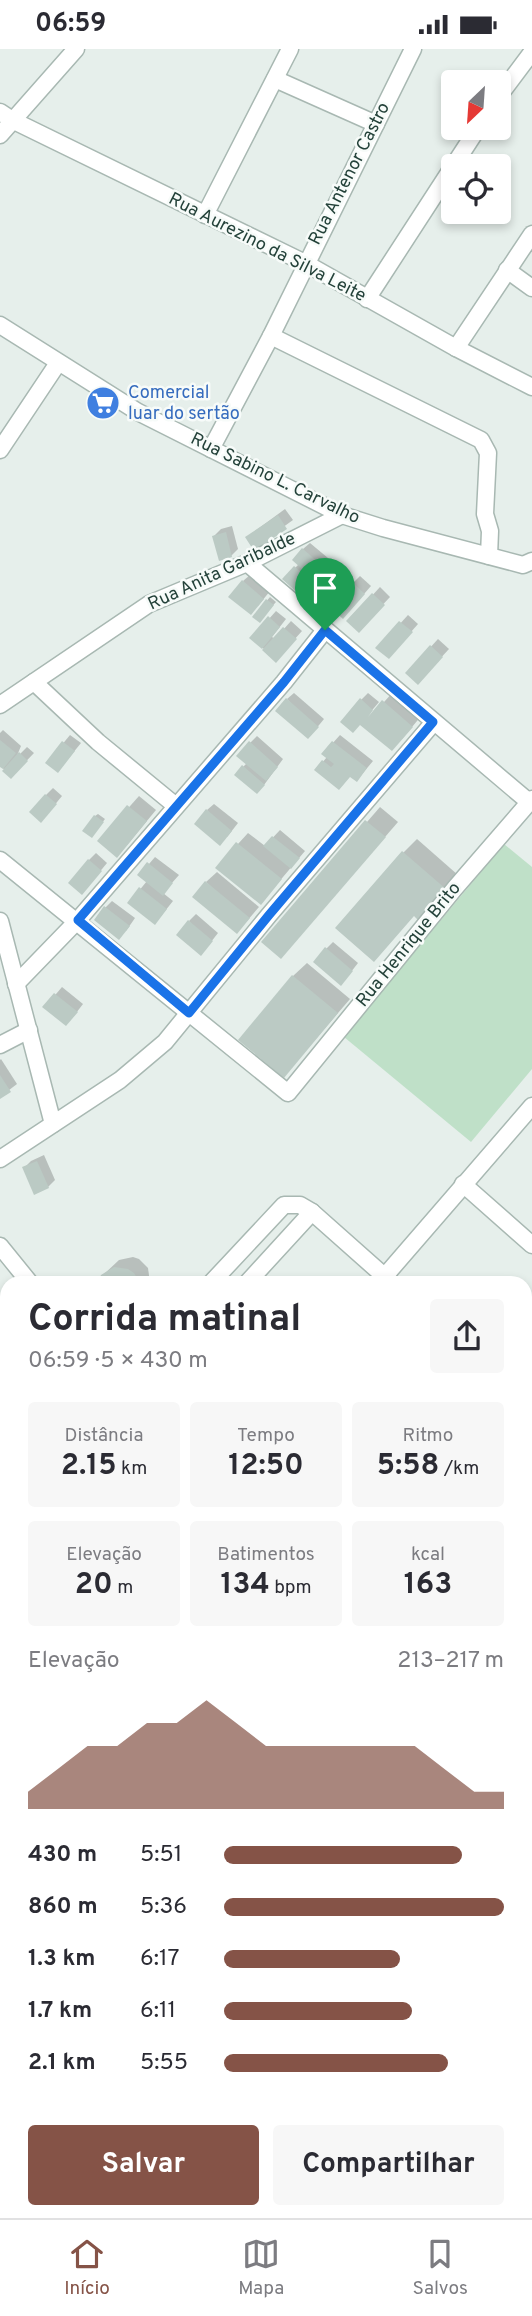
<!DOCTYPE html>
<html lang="pt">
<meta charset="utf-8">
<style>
body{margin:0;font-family:Overpass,sans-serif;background:#f7f7f7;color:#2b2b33;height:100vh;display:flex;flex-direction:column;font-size:26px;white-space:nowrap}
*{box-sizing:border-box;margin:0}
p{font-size:23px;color:#7c7c81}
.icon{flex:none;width:38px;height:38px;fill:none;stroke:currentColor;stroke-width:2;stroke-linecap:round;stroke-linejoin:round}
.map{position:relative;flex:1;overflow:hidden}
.details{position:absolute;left:0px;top:1227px;width:532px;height:943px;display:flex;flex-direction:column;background:#fff;border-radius:21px 21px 0 0;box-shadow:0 4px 10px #0003}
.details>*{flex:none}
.needle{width:46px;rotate:205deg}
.tools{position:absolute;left:441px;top:21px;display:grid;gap:14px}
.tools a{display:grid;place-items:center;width:70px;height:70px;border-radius:7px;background:#fff;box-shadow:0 4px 10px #0003;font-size:35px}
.pin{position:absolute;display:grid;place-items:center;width:60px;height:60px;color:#fff;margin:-72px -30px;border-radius:50% 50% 50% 0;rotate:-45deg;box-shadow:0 0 7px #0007}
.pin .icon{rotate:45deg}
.round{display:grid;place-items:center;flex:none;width:74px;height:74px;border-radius:7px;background:#f7f7f7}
.headline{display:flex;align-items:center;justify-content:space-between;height:119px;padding:0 28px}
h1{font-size:38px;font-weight:700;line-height:52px}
.figures{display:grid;grid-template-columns:repeat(3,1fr);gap:10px;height:119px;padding:7px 28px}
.figures div{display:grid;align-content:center;border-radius:7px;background:#f7f7f7;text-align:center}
.figures b{font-size:30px;font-weight:700}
.figures small{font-size:19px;font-weight:400}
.figures p{font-size:19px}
.chart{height:196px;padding:14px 28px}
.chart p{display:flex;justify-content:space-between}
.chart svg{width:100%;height:126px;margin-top:7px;fill:#855347;opacity:.7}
.action{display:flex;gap:14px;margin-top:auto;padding:14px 28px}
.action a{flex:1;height:80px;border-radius:7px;background:#855347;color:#fff;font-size:28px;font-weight:700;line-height:80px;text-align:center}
.action a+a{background:#f7f7f7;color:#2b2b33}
ul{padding:0 28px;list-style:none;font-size:23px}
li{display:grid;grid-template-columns:112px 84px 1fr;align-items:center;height:52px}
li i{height:18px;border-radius:9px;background:#855347}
.status{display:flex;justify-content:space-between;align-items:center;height:49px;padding:0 35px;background:#fff;direction:ltr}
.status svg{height:19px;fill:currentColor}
.tabs{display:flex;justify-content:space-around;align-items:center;height:98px;border-top:2px solid #e1e1e2;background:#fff;font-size:19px;color:#7c7c81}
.tabs a{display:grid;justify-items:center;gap:4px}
.tabs .active{color:#855347}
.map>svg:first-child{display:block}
</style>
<div class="status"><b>06:59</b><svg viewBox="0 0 49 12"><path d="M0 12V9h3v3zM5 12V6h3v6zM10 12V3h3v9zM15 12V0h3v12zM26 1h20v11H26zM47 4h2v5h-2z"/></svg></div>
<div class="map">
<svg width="532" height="2169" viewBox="0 0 532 2169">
<rect width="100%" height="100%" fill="#e6efeb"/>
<g fill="#bfe0c8">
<polygon points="504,795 532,818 532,1020 471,1093 344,988"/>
<polygon points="532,2003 532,2045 525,2049 525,2007"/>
<polygon points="420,2163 461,2163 458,2169 417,2169"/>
</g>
<g fill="#0003">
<polygon points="285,460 293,471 254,499 247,488"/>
<polygon points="232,477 238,500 231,507 214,487 221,480"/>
<polygon points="310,494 334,514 321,528 328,535 318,547 284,530 299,515 303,500"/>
<polygon points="250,526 270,542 258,557 243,532"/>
<polygon points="360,527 371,537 350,561 353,534"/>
<polygon points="380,538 390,548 359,581 349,572"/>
<polygon points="270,548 276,553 262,569 254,567"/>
<polygon points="276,562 286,570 272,588 275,590 291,572 302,582 276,611 252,589"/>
<polygon points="408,566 418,575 395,601 378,599"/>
<polygon points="438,590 449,600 425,626 408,623"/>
<polygon points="394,642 422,666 402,690 361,674 361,651 368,644 379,653 363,672 365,674"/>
<polygon points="294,644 324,670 315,681 287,650"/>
<polygon points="3,681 21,697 16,709 27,698 34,704 11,728 0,716 0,684"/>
<polygon points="70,686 81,694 64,715 47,714"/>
<polygon points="340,686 373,712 363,724 350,726 316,721 327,708 323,705"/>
<polygon points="257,687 283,710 264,736 243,718 247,714 250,694"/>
<polygon points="53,739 62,747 48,764 46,746"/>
<polygon points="139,747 156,761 127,796 99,792"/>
<polygon points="214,755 238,774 227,788 207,761"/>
<polygon points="380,758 398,773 281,908 263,893"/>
<polygon points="98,765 105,770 94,784 95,767"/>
<polygon points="280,781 305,802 261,854 217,818 248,784 265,797"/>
<polygon points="417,790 458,826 432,856 403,804"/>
<polygon points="96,804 107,814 88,837 89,811"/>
<polygon points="155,808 179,826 163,844 173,852 161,867 129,854 147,832 149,815"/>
<polygon points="217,823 259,858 247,872 206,833"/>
<polygon points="112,852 135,869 126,882 105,859"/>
<polygon points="196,865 218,884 207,898 189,872"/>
<polygon points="333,893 358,914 347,928 326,900"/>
<polygon points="307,914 350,950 284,1027 293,927"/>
<polygon points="62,938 83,955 73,968 45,958"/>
<polygon points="1,1010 17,1035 0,1048 0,1011"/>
<polygon points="44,1106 55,1131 48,1138 24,1119 31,1112"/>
<polygon points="133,1208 139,1210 148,1219 150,1234 100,1234 102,1227 119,1211"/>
<polygon points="525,1488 532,1493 532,1497 525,1505"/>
</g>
<g fill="#bbcac4">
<polygon points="278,466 287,480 254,502 245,488"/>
<polygon points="226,483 232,508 219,512 212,487"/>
<polygon points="302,499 328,522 318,534 292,511"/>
<polygon points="294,517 323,543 311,556 282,530"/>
<polygon points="242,531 264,550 251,566 228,548"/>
<polygon points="352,533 365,545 343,570 330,558"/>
<polygon points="372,544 385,556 359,584 346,572"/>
<polygon points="266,550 274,556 260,574 252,568"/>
<polygon points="268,567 280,578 262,600 249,589"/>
<polygon points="399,572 413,583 389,610 375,599"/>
<polygon points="283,578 297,590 276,614 262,601"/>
<polygon points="430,596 443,608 418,636 405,624"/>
<polygon points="286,649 319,678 308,690 275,662"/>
<polygon points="360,649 373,661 368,668 382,651 413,678 392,702 360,676 353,684 340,673"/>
<polygon points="0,691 16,704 3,720 0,718"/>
<polygon points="62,692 75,702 58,724 45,714"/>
<polygon points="249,692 278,718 266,732 236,707"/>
<polygon points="332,692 367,719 357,733 350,728 339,741 314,721 322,711 331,718 334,715 321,705"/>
<polygon points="19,703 28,712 11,730 2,722"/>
<polygon points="242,716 265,736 257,745 234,726"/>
<polygon points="45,745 57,755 41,774 29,763"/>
<polygon points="127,756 147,772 117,809 97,792"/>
<polygon points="206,760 232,782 220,797 194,775"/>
<polygon points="94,766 104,773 92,789 82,782"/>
<polygon points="365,771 386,788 281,910 261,893"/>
<polygon points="272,787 300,809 291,820 263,797"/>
<polygon points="236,793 282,830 261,856 215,819"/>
<polygon points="402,802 446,840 419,872 414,867 374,913 335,879"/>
<polygon points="88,810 102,822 82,846 68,834"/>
<polygon points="147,813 173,834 163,847 137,826"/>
<polygon points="205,832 250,869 237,885 192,848"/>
<polygon points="139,838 167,860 155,876 127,854"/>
<polygon points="104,857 130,877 119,891 94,871"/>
<polygon points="188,871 213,892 201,907 176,886"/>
<polygon points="325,898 353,922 341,937 313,913"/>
<polygon points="292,926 338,964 284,1029 238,991"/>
<polygon points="54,944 78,963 66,977 42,958"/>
<polygon points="0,1026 11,1043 0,1050"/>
<polygon points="37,1112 49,1139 34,1146 22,1118"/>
<polygon points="114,1218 128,1220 134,1224 140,1234 97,1234 101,1226"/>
</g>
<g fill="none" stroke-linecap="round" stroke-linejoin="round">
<defs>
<g id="minor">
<polyline points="275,30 376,75"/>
<polyline points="499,47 532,3"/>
<polyline points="0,63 12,71 305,214 456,299 532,338"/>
<polyline points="0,86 76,0"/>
<polyline points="205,166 290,0"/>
<polyline points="507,221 532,239"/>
<polyline points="367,250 478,79"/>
<polyline points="0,276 138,363 342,466 383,479 523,516 532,512"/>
<polyline points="271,287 481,391 488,404 485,465 490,482 489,507"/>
<polyline points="456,299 532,185"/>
<polyline points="211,400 271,287 413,0"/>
<polyline points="0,401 58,314"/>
<polyline points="247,514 529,753"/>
<polyline points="34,633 98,693 176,757"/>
<polyline points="0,656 149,555 247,514 342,466"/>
<polyline points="0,811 288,1044 455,839 532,750"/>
<polyline points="0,872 53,1075"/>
<polyline points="16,935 78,871 284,633 325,581"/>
<polyline points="0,996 29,981"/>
<polyline points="0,1110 120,1031 165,993 269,866 434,673"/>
<polyline points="463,1135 532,1196"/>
<polyline points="0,1197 30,1234"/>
<polyline points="385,1227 532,1057"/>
<polyline points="211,1234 284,1156 300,1156 312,1163 392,1234"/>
<polyline points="247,1234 312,1163"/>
<polyline points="0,1274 7,1267"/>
<polyline points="525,1350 532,1356"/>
<polyline points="0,1440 7,1433"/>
<polyline points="0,1604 7,1597"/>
<polyline points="0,1674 7,1681"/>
<polyline points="525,1693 532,1685"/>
<polyline points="0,1783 7,1790"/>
<polyline points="525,1812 532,1818"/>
<polyline points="0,1906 7,1913"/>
<polyline points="525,1954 532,1948"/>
<polyline points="0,2035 7,2042"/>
<polyline points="120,2163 126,2169"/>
<polyline points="244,2163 249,2169"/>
<polyline points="0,2164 5,2169"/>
<polyline points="299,2169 305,2163"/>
</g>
</defs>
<use href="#minor" stroke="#a8b8b2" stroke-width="19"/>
<use href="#minor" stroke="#fff" stroke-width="16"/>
</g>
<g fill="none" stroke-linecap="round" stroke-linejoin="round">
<defs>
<polygon id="route" points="325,581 433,673 269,866 189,964 78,871 284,633"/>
</defs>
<use href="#route" stroke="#fff" stroke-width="14"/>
<use href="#route" stroke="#1a73e8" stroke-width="9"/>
</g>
<defs>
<symbol id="supermarket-disc" viewBox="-11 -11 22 22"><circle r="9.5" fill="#3f7fe0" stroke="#f7fbf9"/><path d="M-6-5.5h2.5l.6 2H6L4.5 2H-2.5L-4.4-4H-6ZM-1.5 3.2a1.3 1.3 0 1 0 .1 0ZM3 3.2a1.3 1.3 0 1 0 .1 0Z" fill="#fff"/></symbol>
</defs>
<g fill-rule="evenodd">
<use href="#supermarket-disc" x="84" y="335" width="38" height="38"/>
</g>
<g text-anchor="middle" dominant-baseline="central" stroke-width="5" stroke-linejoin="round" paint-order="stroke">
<g font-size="18" fill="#24423a" stroke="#f7fbf9">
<text transform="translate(350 125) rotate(-63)">Rua Antenor Castro</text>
<text transform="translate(267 199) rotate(27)">Rua Aurezino da Silva Leite</text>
<text transform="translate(275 430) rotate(26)">Rua Sabino L. Carvalho</text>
<text transform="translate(222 523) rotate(-25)">Rua Anita Garibalde</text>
<text transform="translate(409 896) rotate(-51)">Rua Henrique Brito</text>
</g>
<g font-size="18" fill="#366cbe" stroke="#f7fbf9" text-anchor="start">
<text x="128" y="344">Comercial<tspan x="128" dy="21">luar do sertão</tspan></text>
</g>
</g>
</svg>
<div class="tools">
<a><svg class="needle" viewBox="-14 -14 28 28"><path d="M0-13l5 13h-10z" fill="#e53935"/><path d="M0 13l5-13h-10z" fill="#7c7c81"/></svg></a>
<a><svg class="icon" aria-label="locate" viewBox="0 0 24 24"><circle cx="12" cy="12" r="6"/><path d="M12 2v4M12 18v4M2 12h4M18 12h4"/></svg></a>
</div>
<div class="pin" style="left:325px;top:581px;background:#1e9e55"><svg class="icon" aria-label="arrive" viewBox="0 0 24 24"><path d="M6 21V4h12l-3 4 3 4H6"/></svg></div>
<section class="details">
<div class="headline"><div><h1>Corrida matinal</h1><p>06:59 · 5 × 430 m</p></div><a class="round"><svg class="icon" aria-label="share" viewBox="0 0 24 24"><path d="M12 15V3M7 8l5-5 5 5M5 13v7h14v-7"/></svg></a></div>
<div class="figures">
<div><p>Distância</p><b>2.15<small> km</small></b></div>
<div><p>Tempo</p><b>12:50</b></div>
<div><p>Ritmo</p><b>5:58<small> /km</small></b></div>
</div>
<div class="figures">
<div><p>Elevação</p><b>20<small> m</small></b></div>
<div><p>Batimentos</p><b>134<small> bpm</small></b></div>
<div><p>kcal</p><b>163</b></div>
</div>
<div class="chart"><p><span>Elevação</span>213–217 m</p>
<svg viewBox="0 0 160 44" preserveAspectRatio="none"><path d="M0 44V38L10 30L20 22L30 22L40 14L50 14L60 6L70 14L80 22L90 22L100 22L110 22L120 22L130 22L140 30L150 38L160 38V44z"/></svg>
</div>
<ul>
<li><b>430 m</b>5:51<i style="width:85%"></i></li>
<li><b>860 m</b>5:36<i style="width:100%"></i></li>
<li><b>1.3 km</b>6:17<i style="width:63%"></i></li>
<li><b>1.7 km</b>6:11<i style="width:67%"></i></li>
<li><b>2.1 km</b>5:55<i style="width:80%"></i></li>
</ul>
<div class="action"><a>Salvar</a><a>Compartilhar</a></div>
</section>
</div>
<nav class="tabs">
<a class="active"><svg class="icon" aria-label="home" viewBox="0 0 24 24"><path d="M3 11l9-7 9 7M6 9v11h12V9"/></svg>Início</a>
<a><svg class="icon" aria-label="map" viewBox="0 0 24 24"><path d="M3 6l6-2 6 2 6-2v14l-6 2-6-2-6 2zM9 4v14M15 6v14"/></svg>Mapa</a>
<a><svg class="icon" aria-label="saved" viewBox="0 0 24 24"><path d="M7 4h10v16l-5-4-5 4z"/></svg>Salvos</a>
</nav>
